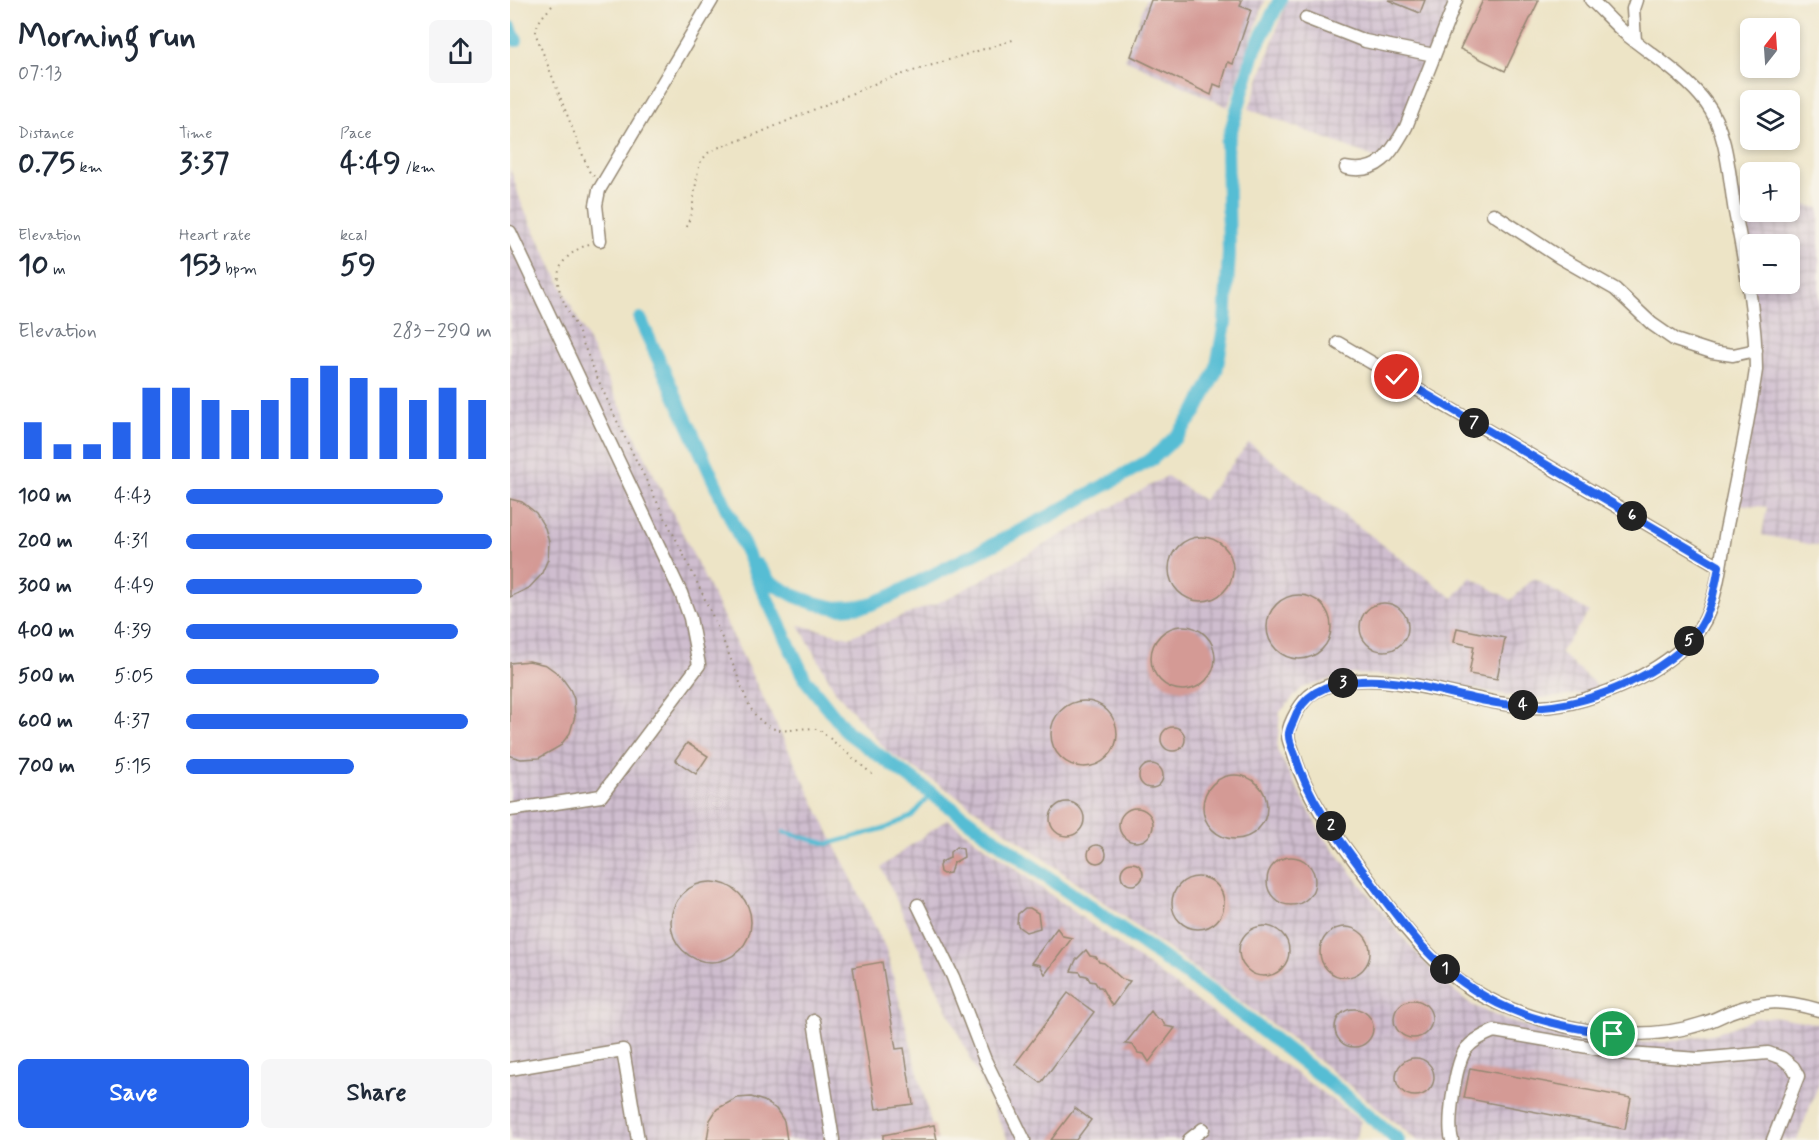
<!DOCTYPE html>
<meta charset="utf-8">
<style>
body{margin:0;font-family:Mynerve,sans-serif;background:#f6f6f7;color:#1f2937;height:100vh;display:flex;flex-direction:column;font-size:22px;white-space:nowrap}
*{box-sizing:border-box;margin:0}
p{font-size:20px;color:#747a83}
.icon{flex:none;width:33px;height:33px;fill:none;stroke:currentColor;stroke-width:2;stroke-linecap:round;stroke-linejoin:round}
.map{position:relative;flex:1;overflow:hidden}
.sheet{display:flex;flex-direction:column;background:#fff;width:510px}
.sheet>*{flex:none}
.needle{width:39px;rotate:17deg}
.buttons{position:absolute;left:1230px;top:18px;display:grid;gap:12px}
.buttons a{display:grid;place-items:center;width:60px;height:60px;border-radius:9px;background:#fff;box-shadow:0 3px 9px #0003;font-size:30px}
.pin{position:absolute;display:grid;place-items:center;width:51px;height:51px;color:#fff;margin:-26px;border:3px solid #fff;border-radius:50%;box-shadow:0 2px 6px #0007}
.km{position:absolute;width:30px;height:30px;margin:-15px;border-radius:50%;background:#222;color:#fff;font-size:16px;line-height:30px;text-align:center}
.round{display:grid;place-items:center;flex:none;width:63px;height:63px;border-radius:9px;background:#f6f6f7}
.overview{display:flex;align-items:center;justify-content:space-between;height:102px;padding:0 18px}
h1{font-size:33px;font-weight:700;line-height:45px}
.metrics{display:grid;grid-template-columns:repeat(3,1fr);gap:9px;height:102px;padding:6px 18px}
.metrics div{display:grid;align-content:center}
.metrics b{font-size:30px;font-weight:700}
.metrics small{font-size:16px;font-weight:400}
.metrics p{font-size:16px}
.chart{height:168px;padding:12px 18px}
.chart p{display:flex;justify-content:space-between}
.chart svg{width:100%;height:108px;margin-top:6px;stroke:#2563eb;stroke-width:6}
.button{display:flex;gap:12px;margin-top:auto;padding:12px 18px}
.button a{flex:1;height:69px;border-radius:9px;background:#2563eb;color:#fff;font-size:24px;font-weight:700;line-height:69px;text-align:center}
.button a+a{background:#f6f6f7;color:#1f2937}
ul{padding:0 18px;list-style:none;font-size:20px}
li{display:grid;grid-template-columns:96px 72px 1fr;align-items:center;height:45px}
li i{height:15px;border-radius:8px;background:#2563eb}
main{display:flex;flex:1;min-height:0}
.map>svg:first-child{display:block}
</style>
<main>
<section class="sheet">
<div class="overview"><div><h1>Morning run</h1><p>07:13</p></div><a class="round"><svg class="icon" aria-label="share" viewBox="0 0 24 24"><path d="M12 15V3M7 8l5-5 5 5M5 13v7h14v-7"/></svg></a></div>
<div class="metrics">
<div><p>Distance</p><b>0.75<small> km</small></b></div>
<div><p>Time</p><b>3:37</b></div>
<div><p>Pace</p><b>4:49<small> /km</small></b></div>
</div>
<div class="metrics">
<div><p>Elevation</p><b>10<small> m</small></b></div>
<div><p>Heart rate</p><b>153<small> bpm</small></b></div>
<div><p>kcal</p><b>59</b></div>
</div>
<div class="chart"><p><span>Elevation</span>283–290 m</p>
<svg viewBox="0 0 160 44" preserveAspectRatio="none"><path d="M5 44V29M15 44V38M25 44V38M35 44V29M45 44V15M55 44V15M65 44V20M75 44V24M85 44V20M95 44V11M105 44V6M115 44V11M125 44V15M135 44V20M145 44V15M155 44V20"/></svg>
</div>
<ul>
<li><b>100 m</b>4:43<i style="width:84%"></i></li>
<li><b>200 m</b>4:31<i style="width:100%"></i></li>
<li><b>300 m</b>4:49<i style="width:77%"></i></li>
<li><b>400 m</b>4:39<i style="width:89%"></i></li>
<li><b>500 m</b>5:05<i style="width:63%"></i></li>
<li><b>600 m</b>4:37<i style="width:92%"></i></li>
<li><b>700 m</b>5:15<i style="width:55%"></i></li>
</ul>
<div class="button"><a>Save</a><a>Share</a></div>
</section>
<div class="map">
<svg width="1309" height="1140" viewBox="0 0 1309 1140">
<defs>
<pattern id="industrial-grid" width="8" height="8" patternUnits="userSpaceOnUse" patternTransform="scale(1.5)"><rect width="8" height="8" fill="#cfbdcf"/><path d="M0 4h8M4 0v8" fill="none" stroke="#a99aa7"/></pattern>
</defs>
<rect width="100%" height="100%" fill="#f7f3e8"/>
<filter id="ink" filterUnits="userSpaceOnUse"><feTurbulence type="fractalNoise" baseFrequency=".0167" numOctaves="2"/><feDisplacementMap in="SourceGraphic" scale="12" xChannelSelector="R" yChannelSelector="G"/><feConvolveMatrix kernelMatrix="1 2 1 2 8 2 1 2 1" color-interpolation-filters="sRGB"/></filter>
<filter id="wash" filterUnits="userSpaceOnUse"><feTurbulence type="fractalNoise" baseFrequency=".008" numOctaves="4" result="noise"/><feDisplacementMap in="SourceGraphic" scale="24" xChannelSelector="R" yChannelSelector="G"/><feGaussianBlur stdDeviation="1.35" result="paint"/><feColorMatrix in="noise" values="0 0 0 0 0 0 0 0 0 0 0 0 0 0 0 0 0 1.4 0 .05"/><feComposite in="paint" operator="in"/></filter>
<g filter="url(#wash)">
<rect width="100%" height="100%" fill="#ede4c6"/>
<g fill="url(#industrial-grid)" fill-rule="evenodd">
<polygon points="636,0 755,0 718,107 615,59"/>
<polygon points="777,0 944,0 886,141 869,159 739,109"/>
<polygon points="0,168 12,205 376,949 421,1123 428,1140 0,1140"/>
<path d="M 1227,192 L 1240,194 L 1240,212 L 1280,212 L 1280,202 L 1309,208 L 1309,546 L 1252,535 L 1257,507 L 1227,504 L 1249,386 ZM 1240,244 L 1280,244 L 1280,284 L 1240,284 Z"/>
<polygon points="739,443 943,598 961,577 1001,600 1023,578 1079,612 1050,653 1091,689 1058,696 1018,699 896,676 840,674 792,688 770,712 767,750 811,833 856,891 894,939 932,981 962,1005 995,1020 1040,1033 1112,1043 1157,1042 1207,1033 1245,1018 1269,1017 1309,1024 1309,1084 1287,1140 907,1140 778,1036 447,796 377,751 326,692 289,625 339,637 437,599 657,476 693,500"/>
<polygon points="437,819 851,1121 845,1140 498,1140 371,867"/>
</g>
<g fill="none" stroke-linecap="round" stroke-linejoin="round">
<polyline stroke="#56bdd4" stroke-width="4" points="274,832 318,844 376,828 402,816 421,794"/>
<g stroke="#56bdd4" stroke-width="14">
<polyline points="0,28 6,40"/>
<polyline points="130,319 237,553 249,582 295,679 337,732 516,862 721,1006 831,1092 888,1140"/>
<polyline points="247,565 260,582 285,596 304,603 327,608 356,606 381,596 536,518 642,459 667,436 686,411 706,371 715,323 719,253 717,144 745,49 770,0"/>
</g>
</g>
<g id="blocks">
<g fill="#d49a95">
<polygon points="641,0 732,0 730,6 741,10 723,64 718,62 711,87 704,84 701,95 621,56"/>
<polygon points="878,0 915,0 910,13"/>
<polygon points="973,0 1029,0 995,71 950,49"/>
<polygon points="0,499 12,502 26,513 35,528 39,542 38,559 31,575 19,588 0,597"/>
<circle cx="691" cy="569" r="32"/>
<circle cx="789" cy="627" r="32"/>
<circle cx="874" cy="627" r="24"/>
<circle cx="673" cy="658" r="32"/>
<polygon points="947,628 995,638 987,679 959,674 964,646 944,642"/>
<polygon points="19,661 36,665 50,675 60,689 64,699 65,716 60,733 50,746 29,758 11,759 0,756 0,663"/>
<circle cx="574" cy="734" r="33"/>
<circle cx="663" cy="739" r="12"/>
<polygon points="177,743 198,756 186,774 165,760"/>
<circle cx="641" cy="776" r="12"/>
<circle cx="725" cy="807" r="32"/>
<circle cx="557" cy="819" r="17"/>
<circle cx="626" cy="825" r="17"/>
<circle cx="587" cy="854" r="9"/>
<polygon points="446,847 453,849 454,857 443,863 440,873 433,874 430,872 429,866 431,862 440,858 440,852"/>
<circle cx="781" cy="881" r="24"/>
<circle cx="622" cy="874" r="11"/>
<circle cx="688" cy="903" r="26"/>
<circle cx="201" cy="922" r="40"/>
<polygon points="515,908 520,908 528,913 530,928 516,932 509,927 507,923 508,914"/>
<circle cx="754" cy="951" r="25"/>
<circle cx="835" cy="952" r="25"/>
<polygon points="547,928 553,936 562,938 535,974 530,965 521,963"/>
<polygon points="576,950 580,956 586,957 589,962 594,963 612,979 620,981 602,1006 591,987 588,987 585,982 580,981 577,976 572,975 570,972 561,971 566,960"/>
<polygon points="372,962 386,1049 394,1048 403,1104 366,1109 343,967"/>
<polygon points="558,993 584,1012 531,1083 505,1064"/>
<circle cx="903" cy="1019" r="19"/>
<circle cx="844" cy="1028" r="19"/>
<polygon points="641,1011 646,1018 652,1020 655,1026 665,1028 639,1062 634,1054 628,1053 623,1045 615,1044"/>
<circle cx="905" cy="1077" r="19"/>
<polygon points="960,1068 1121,1098 1115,1129 954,1098"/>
<polygon points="241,1097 254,1101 266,1109 274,1121 277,1140 197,1140 200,1120 207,1109 227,1098"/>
<polygon points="565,1108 581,1120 566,1140 541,1140"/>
<polygon points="424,1125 427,1140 373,1140 373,1135"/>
</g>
</g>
</g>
<g filter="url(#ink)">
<use href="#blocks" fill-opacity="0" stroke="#948772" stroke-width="1.5"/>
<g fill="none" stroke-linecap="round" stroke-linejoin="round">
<defs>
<g id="minor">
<path d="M 1081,0 C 1093,11 1104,24 1117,35 C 1142,55 1177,77 1196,103 C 1218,132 1219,178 1225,212 C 1235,264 1246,317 1246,370 C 1238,424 1227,477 1216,530 C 1211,559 1208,593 1195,620 C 1171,667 1082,705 1032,707 C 1002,708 970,699 941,693 C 900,684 841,669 803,693 C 792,700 779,722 778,735 C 778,741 783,750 784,755 C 798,801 828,838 856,876 C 881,910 907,946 939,973 C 969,998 1002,1011 1040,1022 C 1085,1036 1148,1039 1194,1023 C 1202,1021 1211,1016 1220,1012 C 1255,999 1273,1000 1309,1010"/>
<polyline points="796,18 855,41 924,55"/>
<polyline points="1125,41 1123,9 1126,0"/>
<path d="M 836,168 C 869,175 881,153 896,127 L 946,0"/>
<polyline points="983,214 1049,257 1105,289 1142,324 1165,340 1202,352 1223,355 1246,350"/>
<polyline points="0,232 171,593 180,618 189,665 91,796 0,810"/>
<polyline points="90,240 86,205 89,190 202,0"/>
<polyline points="828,343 1209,566"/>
<polyline points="408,905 443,977 475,1060 514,1140"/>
<polyline points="304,1021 323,1140"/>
<polyline points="0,1069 113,1050 128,1140"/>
<polyline points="679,1140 693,1129"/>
<path d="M 942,1140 C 937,1123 945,1064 956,1049 C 963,1040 974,1035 984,1031 L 1119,1054 L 1188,1059 L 1258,1053 L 1272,1058 L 1283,1067 L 1288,1076 L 1263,1140"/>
</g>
</defs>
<use href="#minor" stroke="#948772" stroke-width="15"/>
<g stroke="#948772" stroke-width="2" stroke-dasharray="1.5 4.5" stroke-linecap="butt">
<path d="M 42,6 C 34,15 25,23 26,35 L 79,171 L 84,176"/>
<polyline points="177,227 182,210 188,170 191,161 198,153 207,148 242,136 371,81 506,39"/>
<path d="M 79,244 C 62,251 46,262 48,283 C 51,302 64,320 71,338 C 108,434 161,523 203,617 C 212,638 221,659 229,680 C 234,692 238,707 247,717 C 270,742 287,723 310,730 L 363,775"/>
</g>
<use href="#minor" stroke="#fff" stroke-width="12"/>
</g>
</g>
<g fill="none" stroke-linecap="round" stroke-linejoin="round" filter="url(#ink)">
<defs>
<path id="route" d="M 887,377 L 1209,566 C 1205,588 1201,613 1187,632 C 1157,673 1083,703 1033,707 C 1020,708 1006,705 993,704 C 945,697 899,678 850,681 C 820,682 793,692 783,722 C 781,726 778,732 779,736 C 779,742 783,749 785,755 C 798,799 826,835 853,871 C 872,897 891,922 912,946 C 967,1005 1024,1024 1103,1034"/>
</defs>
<use href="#route" stroke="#fff" stroke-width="12"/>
<use href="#route" stroke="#2563eb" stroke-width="8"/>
</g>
</svg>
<div class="buttons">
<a><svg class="needle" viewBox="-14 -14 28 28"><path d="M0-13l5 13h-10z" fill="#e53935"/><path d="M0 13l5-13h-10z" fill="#747a83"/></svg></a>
<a><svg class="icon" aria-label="layers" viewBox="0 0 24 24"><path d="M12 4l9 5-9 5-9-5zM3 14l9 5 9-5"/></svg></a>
<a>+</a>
<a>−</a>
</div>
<div class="pin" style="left:1103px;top:1034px;background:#1e9e55"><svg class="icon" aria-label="arrive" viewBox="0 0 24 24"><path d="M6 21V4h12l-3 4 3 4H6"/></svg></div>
<div class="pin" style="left:887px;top:377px;background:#d93025"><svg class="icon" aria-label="check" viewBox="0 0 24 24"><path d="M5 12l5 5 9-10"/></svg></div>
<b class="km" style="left:935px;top:969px">1</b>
<b class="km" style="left:821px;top:826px">2</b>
<b class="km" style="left:833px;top:683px">3</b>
<b class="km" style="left:1013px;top:705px">4</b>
<b class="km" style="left:1179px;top:641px">5</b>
<b class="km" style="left:1122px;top:516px">6</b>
<b class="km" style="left:964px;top:423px">7</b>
</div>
</main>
